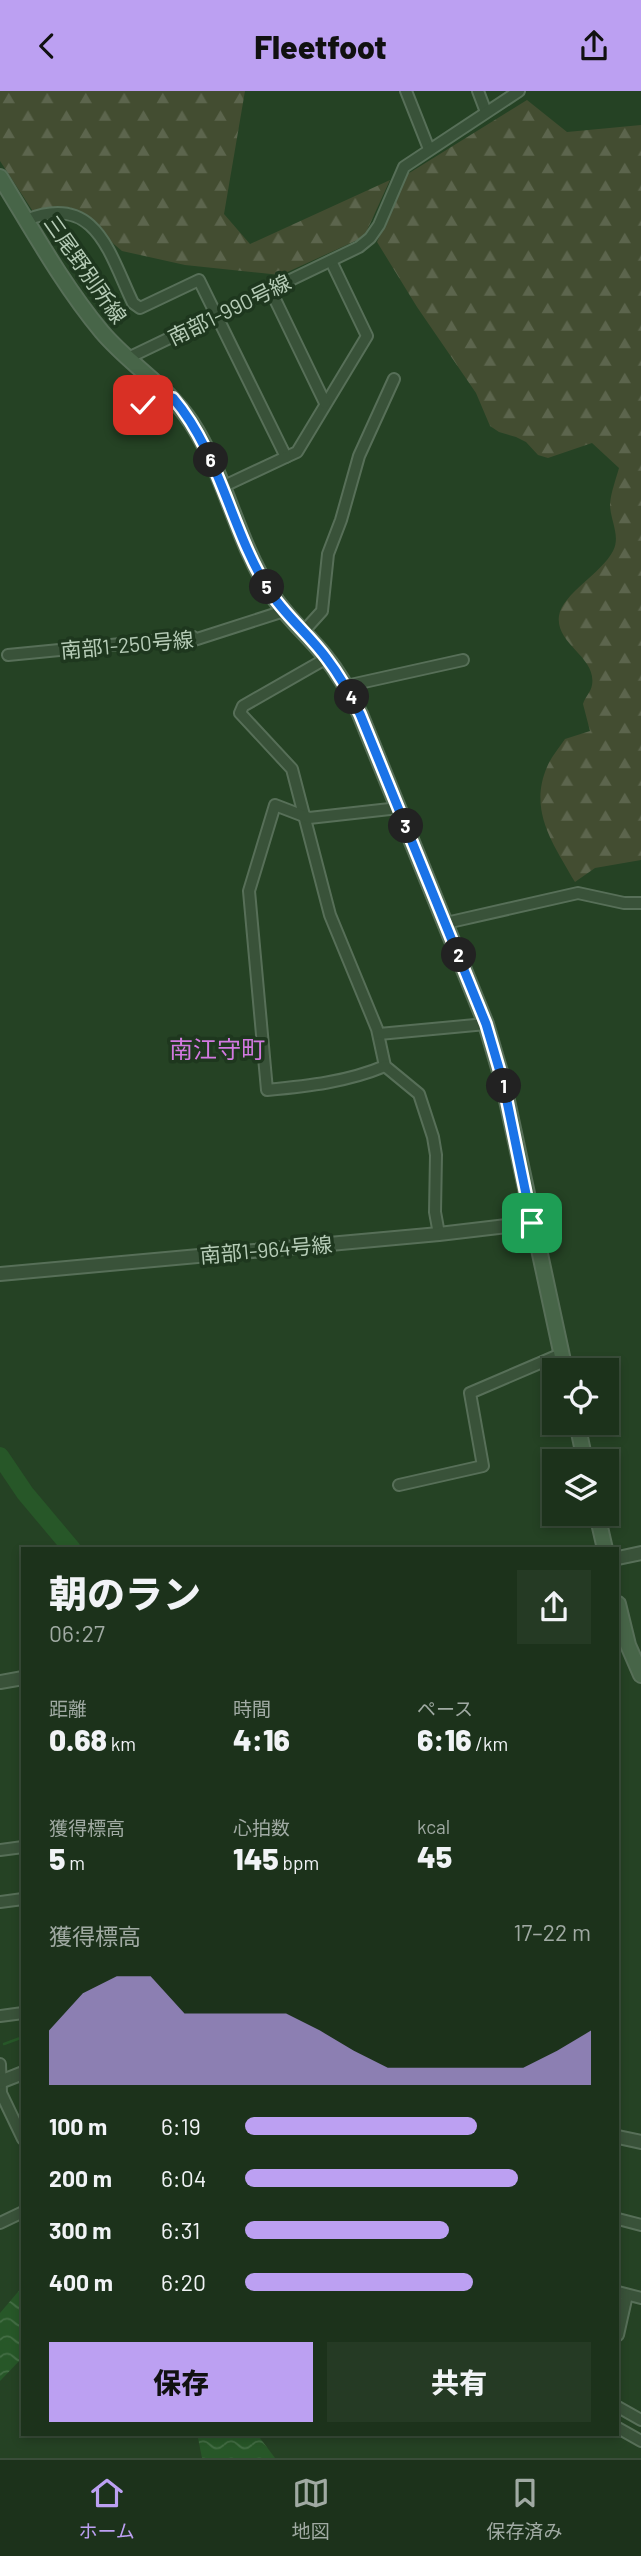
<!DOCTYPE html>
<html lang="ja">
<meta charset="utf-8">
<style>
body{margin:0;font-family:Barlow,"Noto Sans JP",sans-serif;background:#253a24;color:#f1f3f6;height:100vh;display:flex;flex-direction:column;font-size:26px;white-space:nowrap}
*{box-sizing:border-box;margin:0}
p{font-size:23px;color:#a0aaa3}
.icon{flex:none;width:38px;height:38px;fill:none;stroke:currentColor;stroke-width:2;stroke-linecap:round;stroke-linejoin:round}
.map{position:relative;flex:1;overflow:hidden}
.details{position:absolute;left:21px;top:1456px;width:598px;height:889px;display:flex;flex-direction:column;background:#1c321b;border-radius:0px;box-shadow:0 4px 10px #0003,0 0 0 2px #3a4d3a}
.details>*{flex:none}
.controls{position:absolute;left:542px;top:1267px;display:grid;gap:14px}
.controls a{display:grid;place-items:center;width:77px;height:77px;border-radius:0px;background:#1c321b;box-shadow:0 4px 10px #0003,0 0 0 2px #3a4d3a;font-size:35px}
.pin{position:absolute;display:grid;place-items:center;width:60px;height:60px;color:#fff;margin:-30px;border-radius:14px;box-shadow:0 4px 10px #0006}
.km{position:absolute;width:35px;height:35px;margin:-18px;border-radius:50%;background:#222;color:#fff;font-size:19px;line-height:35px;text-align:center}
.round{display:grid;place-items:center;flex:none;width:74px;height:74px;border-radius:0px;background:#253a24}
.summary{display:flex;align-items:center;justify-content:space-between;height:119px;padding:0 28px}
h1{font-size:38px;font-weight:800;line-height:52px}
.figures{display:grid;grid-template-columns:repeat(3,1fr);gap:10px;height:119px;padding:7px 28px}
.figures div{display:grid;align-content:center}
.figures b{font-size:30px;font-weight:800}
.figures small{font-size:19px;font-weight:400}
.figures p{font-size:19px}
.chart{height:196px;padding:14px 28px}
.chart p{display:flex;justify-content:space-between}
.chart svg{width:100%;height:126px;margin-top:7px;fill:#bca0f2;opacity:.7}
.button{display:flex;gap:14px;margin-top:auto;padding:14px 28px}
.button a{flex:1;height:80px;border-radius:0px;background:#bca0f2;color:#111;font-size:28px;font-weight:800;line-height:80px;text-align:center}
.button a+a{background:#253a24;color:#f1f3f6}
ul{padding:0 28px;list-style:none;font-size:23px}
li{display:grid;grid-template-columns:112px 84px 1fr;align-items:center;height:52px}
li i{height:18px;border-radius:9px;background:#bca0f2}
header{display:flex;justify-content:space-between;align-items:center;height:91px;padding:0 28px;background:#bca0f2;color:#111;font-size:32px;font-weight:800}
.tabs{display:flex;justify-content:space-around;align-items:center;height:98px;border-top:2px solid #3a4d3a;background:#1c321b;font-size:19px;color:#a0aaa3}
.tabs a{display:grid;justify-items:center;gap:4px}
.tabs .current{color:#bca0f2}
.map>svg:first-child{display:block}
</style>
<header><svg class="icon" aria-label="back" viewBox="0 0 24 24"><path d="M15 5l-7 7 7 7"/></svg>Fleetfoot<svg class="icon" aria-label="share" viewBox="0 0 24 24"><path d="M12 15V3M7 8l5-5 5 5M5 13v7h14v-7"/></svg></header>
<div class="map">
<svg width="641" height="2367" viewBox="0 0 641 2367">
<defs>
<pattern id="forest-firs" width="22" height="20" patternUnits="userSpaceOnUse" patternTransform="scale(1.75)"><rect width="22" height="20" fill="#434d31"/><path d="M5 1l3.5 6h-7zM16 11l3.5 6h-7z" fill="#5c654d"/></pattern>
<pattern id="water-waves" width="16" height="10" patternUnits="userSpaceOnUse" patternTransform="scale(1.75)"><rect width="16" height="10" fill="#275728"/><path d="M0 5q4-4 8 0t8 0" fill="none" stroke="#446e45"/></pattern>
</defs>
<rect width="100%" height="100%" fill="#254224"/>
<g fill="url(#forest-firs)">
<polygon points="0,0 245,0 224,123 250,153 390,89 364,146 281,184 185,174 122,160 70,116 45,119 34,122 0,70"/>
<path d="M 527,9 L 567,41 L 641,34 L 641,769 L 595,777 L 575,791 C 554,754 528,720 547,676 C 551,666 559,657 565,648 L 590,640 L 583,613 C 585,606 591,601 592,594 C 597,566 555,553 559,525 C 562,503 602,482 613,460 C 621,445 610,429 610,413 C 611,401 616,388 619,377 L 592,352 L 548,367 L 538,364 L 526,351 L 516,346 L 499,341 L 490,335 L 476,302 L 417,216 L 377,151 L 406,84 Z"/>
</g>
<g fill="url(#water-waves)">
<polygon points="23,2195 23,2266 0,2290 0,2222"/>
<polygon points="202,2343 257,2343 275,2367 202,2367 198,2347"/>
</g>
<g fill="none" stroke-linecap="round" stroke-linejoin="round">
<polyline stroke="#275728" stroke-width="2.5" points="4,1953 23,1946"/>
<polyline stroke="#275728" stroke-width="18" points="0,1365 25,1402 72,1458"/>
<defs>
<g id="minor">
<polyline points="406,0 429,58"/>
<polyline points="478,0 486,21"/>
<path d="M 26,129 C 96,101 109,162 133,212 L 140,217 L 199,189 L 286,366 L 297,361 L 367,245 L 331,170"/>
<polyline points="270,198 325,312"/>
<polyline points="128,267 359,156 370,147 379,134 404,76 519,0"/>
<polyline points="143,315 151,307 148,298 153,287"/>
<polyline points="222,396 286,366"/>
<polyline points="303,541 322,520 328,463 341,429 359,365 394,288"/>
<polyline points="8,564 193,546 194,549 284,520"/>
<polyline points="327,567 243,615 240,622 292,678 330,824 377,938 385,975 419,1003 433,1046 436,1064 435,1121 439,1143"/>
<polyline points="346,595 463,569"/>
<polyline points="446,832 578,802 624,812 641,812"/>
<polyline points="379,943 486,933"/>
<path d="M 385,975 C 347,991 308,995 267,999 L 249,800 L 275,714 L 309,727 L 399,717"/>
<polyline points="399,1394 483,1375 470,1302 561,1263"/>
<polyline points="0,1759 23,1756"/>
<polyline points="0,1811 23,1808"/>
<polyline points="0,1925 23,1922"/>
<polyline points="0,1973 1,2002 23,2048"/>
<polyline points="618,2128 641,2134"/>
<polyline points="0,2132 23,2121"/>
<polyline points="618,2201 641,2207"/>
<polyline points="618,2244 627,2204"/>
<polyline points="618,2316 641,2329"/>
<polyline points="618,2337 641,2350"/>
</g>
<g id="tertiary">
<polyline points="0,1183 439,1143 532,1132"/>
<polyline points="618,1467 641,1462"/>
<polyline points="0,1591 23,1587"/>
<polyline points="0,1991 23,1982"/>
<polyline points="618,2046 641,2051"/>
</g>
<g id="secondary">
<path d="M 0,86 C 32,138 63,194 102,241 C 130,274 167,295 191,331 C 225,383 236,447 269,499 C 284,524 306,542 324,564 C 339,582 350,602 360,623 L 486,933 L 503,991 L 565,1279"/>
<polyline points="577,1332 585,1370"/>
<polyline points="597,1423 605,1458"/>
<polyline points="618,1513 628,1554 641,1584"/>
</g>
</defs>
<use href="#minor" stroke="#576f58" stroke-width="14"/>
<use href="#tertiary" stroke="#576f58" stroke-width="16"/>
<use href="#secondary" stroke="#576f58" stroke-width="18"/>
<use href="#minor" stroke="#395239" stroke-width="10"/>
<use href="#tertiary" stroke="#395239" stroke-width="12"/>
<use href="#secondary" stroke="#476548" stroke-width="14"/>
</g>
<g fill="none" stroke-linecap="round" stroke-linejoin="round">
<defs>
<path id="route" d="M 143,314 L 148,311 L 173,307 C 220,362 230,437 268,498 C 284,524 309,543 327,568 C 340,585 350,603 360,623 L 486,933 L 503,991 L 532,1132"/>
</defs>
<use href="#route" stroke="#fff" stroke-width="14"/>
<use href="#route" stroke="#1a73e8" stroke-width="9"/>
</g>
<g text-anchor="middle" dominant-baseline="central" stroke-width="7" stroke-linejoin="round" paint-order="stroke">
<g font-size="21" fill="#b6ccb7" stroke="#1e371e">
<text transform="translate(86 178) rotate(55)">三尾野別所線</text>
<text transform="translate(229 218) rotate(-26)">南部1-990号線</text>
<text transform="translate(127 553) rotate(-5)">南部1-250号線</text>
<text transform="translate(266 1158) rotate(-5)">南部1-964号線</text>
</g>
<g font-size="24" fill="#d279e0" stroke="#1e371e">
<text x="217" y="957">南江守町</text>
</g>
</g>
</svg>
<div class="controls">
<a><svg class="icon" aria-label="locate" viewBox="0 0 24 24"><circle cx="12" cy="12" r="6"/><path d="M12 2v4M12 18v4M2 12h4M18 12h4"/></svg></a>
<a><svg class="icon" aria-label="layers" viewBox="0 0 24 24"><path d="M12 4l9 5-9 5-9-5zM3 14l9 5 9-5"/></svg></a>
</div>
<div class="pin" style="left:532px;top:1132px;background:#1e9e55"><svg class="icon" aria-label="arrive" viewBox="0 0 24 24"><path d="M6 21V4h12l-3 4 3 4H6"/></svg></div>
<div class="pin" style="left:143px;top:314px;background:#d93025"><svg class="icon" aria-label="check" viewBox="0 0 24 24"><path d="M5 12l5 5 9-10"/></svg></div>
<b class="km" style="left:504px;top:995px">1</b>
<b class="km" style="left:459px;top:864px">2</b>
<b class="km" style="left:406px;top:735px">3</b>
<b class="km" style="left:352px;top:606px">4</b>
<b class="km" style="left:267px;top:496px">5</b>
<b class="km" style="left:211px;top:369px">6</b>
<section class="details">
<div class="summary"><div><h1>朝のラン</h1><p>06:27</p></div><a class="round"><svg class="icon" aria-label="share" viewBox="0 0 24 24"><path d="M12 15V3M7 8l5-5 5 5M5 13v7h14v-7"/></svg></a></div>
<div class="figures">
<div><p>距離</p><b>0.68<small> km</small></b></div>
<div><p>時間</p><b>4:16</b></div>
<div><p>ペース</p><b>6:16<small> /km</small></b></div>
</div>
<div class="figures">
<div><p>獲得標高</p><b>5<small> m</small></b></div>
<div><p>心拍数</p><b>145<small> bpm</small></b></div>
<div><p>kcal</p><b>45</b></div>
</div>
<div class="chart"><p><span>獲得標高</span>17–22 m</p>
<svg viewBox="0 0 160 44" preserveAspectRatio="none"><path d="M0 44V25L10 12L20 6L30 6L40 19L50 19L60 19L70 19L80 25L90 32L100 38L110 38L120 38L130 38L140 38L150 32L160 25V44z"/></svg>
</div>
<ul>
<li><b>100 m</b>6:19<i style="width:67%"></i></li>
<li><b>200 m</b>6:04<i style="width:79%"></i></li>
<li><b>300 m</b>6:31<i style="width:59%"></i></li>
<li><b>400 m</b>6:20<i style="width:66%"></i></li>
</ul>
<div class="button"><a>保存</a><a>共有</a></div>
</section>
</div>
<nav class="tabs">
<a class="current"><svg class="icon" aria-label="home" viewBox="0 0 24 24"><path d="M3 11l9-7 9 7M6 9v11h12V9"/></svg>ホーム</a>
<a><svg class="icon" aria-label="map" viewBox="0 0 24 24"><path d="M3 6l6-2 6 2 6-2v14l-6 2-6-2-6 2zM9 4v14M15 6v14"/></svg>地図</a>
<a><svg class="icon" aria-label="saved" viewBox="0 0 24 24"><path d="M7 4h10v16l-5-4-5 4z"/></svg>保存済み</a>
</nav>
